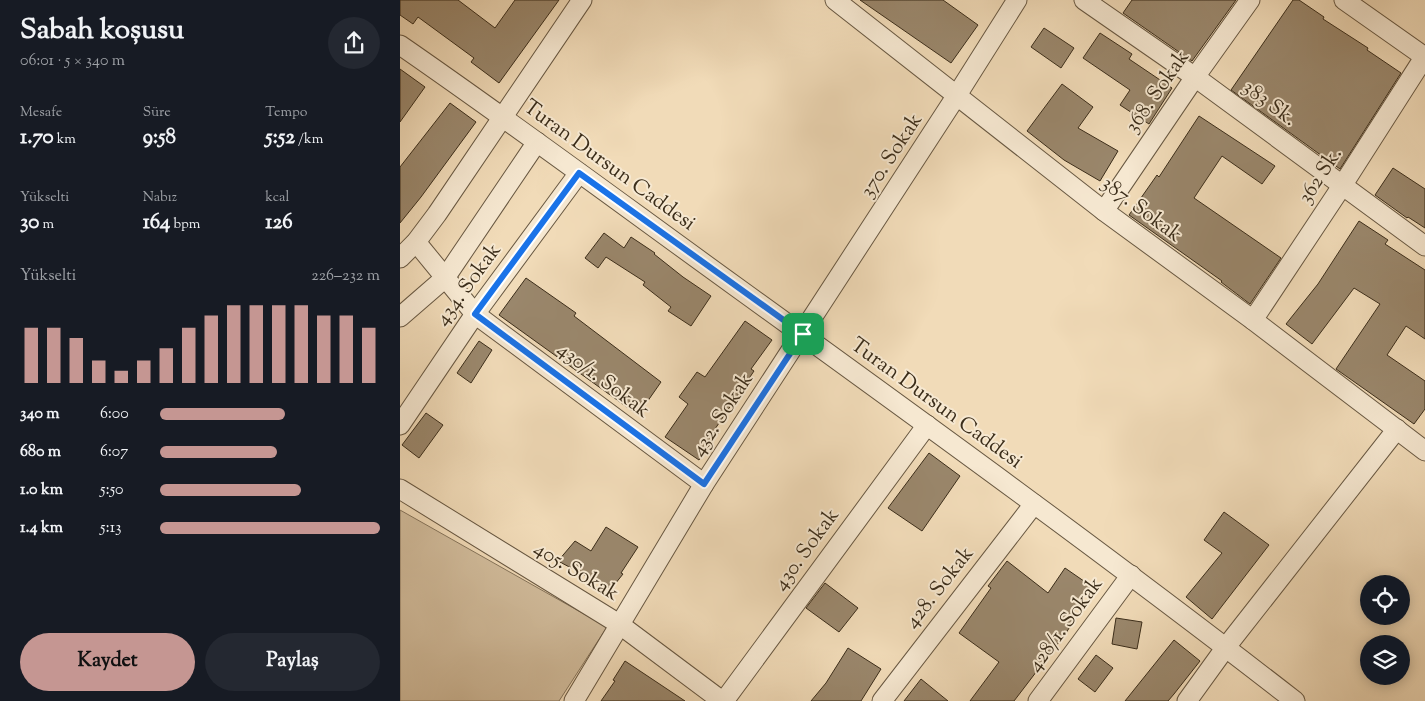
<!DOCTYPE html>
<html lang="tr">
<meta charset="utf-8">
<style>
body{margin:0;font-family:"Sorts Mill Goudy",serif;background:#242831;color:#f1f3f6;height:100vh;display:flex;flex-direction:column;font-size:19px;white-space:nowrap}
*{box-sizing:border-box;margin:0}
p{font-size:16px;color:#9ea1a6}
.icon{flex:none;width:28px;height:28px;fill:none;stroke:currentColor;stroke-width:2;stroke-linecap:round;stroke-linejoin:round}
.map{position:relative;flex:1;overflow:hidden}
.side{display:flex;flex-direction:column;background:#171b24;width:400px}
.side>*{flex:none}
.buttons{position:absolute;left:960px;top:575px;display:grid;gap:10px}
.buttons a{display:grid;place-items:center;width:50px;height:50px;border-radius:50%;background:#171b24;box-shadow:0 2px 12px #0003;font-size:25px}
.pin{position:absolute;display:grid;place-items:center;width:42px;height:42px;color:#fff;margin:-21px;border-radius:10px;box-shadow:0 2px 8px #0006}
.round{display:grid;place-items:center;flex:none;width:52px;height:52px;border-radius:26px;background:#242831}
.summary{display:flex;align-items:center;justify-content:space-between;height:85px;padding:0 20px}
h1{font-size:28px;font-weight:800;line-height:38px}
.metrics{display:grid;grid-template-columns:repeat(3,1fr);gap:8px;height:85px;padding:5px 20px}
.metrics div{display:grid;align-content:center}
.metrics b{font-size:21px;font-weight:800}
.metrics small{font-size:14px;font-weight:400}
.metrics p{font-size:14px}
.chart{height:140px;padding:10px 20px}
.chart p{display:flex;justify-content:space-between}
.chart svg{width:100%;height:90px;margin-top:5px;stroke:#c59692;stroke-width:6}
.button{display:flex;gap:10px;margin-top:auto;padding:10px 20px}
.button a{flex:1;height:58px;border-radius:30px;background:#c59692;color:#111;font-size:20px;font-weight:800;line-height:58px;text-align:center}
.button a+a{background:#242831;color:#f1f3f6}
ul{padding:0 20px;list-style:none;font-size:16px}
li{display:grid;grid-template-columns:80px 60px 1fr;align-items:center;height:38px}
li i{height:12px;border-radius:6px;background:#c59692}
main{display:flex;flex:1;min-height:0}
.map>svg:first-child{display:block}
</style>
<main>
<section class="side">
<div class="summary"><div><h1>Sabah koşusu</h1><p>06:01 · 5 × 340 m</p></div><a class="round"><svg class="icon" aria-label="share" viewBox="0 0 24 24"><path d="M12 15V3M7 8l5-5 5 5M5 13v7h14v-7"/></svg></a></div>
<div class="metrics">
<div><p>Mesafe</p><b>1.70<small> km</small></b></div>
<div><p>Süre</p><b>9:58</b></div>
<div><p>Tempo</p><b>5:52<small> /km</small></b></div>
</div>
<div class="metrics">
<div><p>Yükselti</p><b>30<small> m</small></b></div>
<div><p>Nabız</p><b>164<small> bpm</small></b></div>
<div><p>kcal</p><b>126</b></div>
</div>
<div class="chart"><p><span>Yükselti</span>226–232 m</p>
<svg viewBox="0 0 160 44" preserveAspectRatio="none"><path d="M5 44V17M15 44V17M25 44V22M35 44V33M45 44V38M55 44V33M65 44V27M75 44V17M85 44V11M95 44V6M105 44V6M115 44V6M125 44V6M135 44V11M145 44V11M155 44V17"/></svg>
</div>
<ul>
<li><b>340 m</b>6:00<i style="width:57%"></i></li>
<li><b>680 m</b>6:07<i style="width:53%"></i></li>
<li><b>1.0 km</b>5:50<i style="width:64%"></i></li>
<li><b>1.4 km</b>5:13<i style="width:100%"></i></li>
</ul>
<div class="button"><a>Kaydet</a><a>Paylaş</a></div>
</section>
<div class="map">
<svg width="1025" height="701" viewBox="0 0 1025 701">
<rect width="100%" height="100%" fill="#f1dbb8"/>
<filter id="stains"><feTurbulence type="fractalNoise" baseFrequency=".004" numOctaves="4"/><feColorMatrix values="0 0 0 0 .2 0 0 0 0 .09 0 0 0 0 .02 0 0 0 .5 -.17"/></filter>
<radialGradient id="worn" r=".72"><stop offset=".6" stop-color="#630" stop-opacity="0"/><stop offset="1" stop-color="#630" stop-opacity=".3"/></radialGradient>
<polygon fill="#d2bd9d" stroke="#86755c" points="0,510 207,627 159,701 0,701"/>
<g fill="#9a876c" stroke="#3b2d1a">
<polygon points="0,0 58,0 95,28 115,0 159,0 99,83 71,62 74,58 18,17 13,24 0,15"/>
<polygon points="460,0 543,0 578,25 551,63"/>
<polygon points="732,0 836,0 792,61 723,13"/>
<polygon points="893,0 899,0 924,17 923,19 968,48 967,50 1001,73 940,169 831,90"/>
<polygon points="644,28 674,48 661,68 631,47"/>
<polygon points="700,33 732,54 729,59 772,88 749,124 720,105 730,90 683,58"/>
<polygon points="0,69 25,87 0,122"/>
<polygon points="662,84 693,107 678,128 718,151 700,181 664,160 627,131"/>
<polygon points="50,103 76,122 21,197 0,223 0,167"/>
<polygon points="799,116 875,166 862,184 822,156 794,198 881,258 850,304 821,282 822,281 729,215 757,175 759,177"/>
<polygon points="993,168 1025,189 1025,228 1008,217 1007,218 975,195"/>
<polygon points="959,221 988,240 985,244 1025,270 1025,339 1006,326 987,355 1025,381 1025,409 1014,424 936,369 980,304 954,288 912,344 886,324 918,284"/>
<polygon points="204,233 224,248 231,237 255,253 254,254 283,277 311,296 291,326 268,311 271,307 243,285 245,282 206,257 198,268 185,258"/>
<polygon points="126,278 176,313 174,316 261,382 238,415 99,315"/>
<polygon points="345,321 372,340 351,369 354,371 315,429 319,432 299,460 265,437 288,404 279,397 297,372 305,377"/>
<polygon points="79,341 92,350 71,383 57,373"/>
<polygon points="26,413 43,425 19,458 2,445"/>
<polygon points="529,453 560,476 522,531 488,508"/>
<polygon points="824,512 869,545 812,619 786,597 822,553 804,540"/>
<polygon points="206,527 238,547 221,573 223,574 211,589 158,561 175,541 191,551"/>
<polygon points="607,561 648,593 665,568 691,586 671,615 676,617 666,633 614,701 570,701 599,662 559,633 591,588 588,586"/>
<polygon points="425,583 458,608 439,632 406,608"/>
<polygon points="716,618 742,622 737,649 712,644"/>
<polygon points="774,640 800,661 774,694 768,701 725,701"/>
<polygon points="448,648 481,669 461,701 411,701 426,683"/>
<polygon points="696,655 713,668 695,692 678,679"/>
<polygon points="225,661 285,701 201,701 215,681 213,680"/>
<polygon points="521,679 548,701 504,701"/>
</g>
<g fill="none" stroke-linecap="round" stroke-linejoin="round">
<defs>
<g id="minor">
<polyline points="435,0 704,211 853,320 1025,451"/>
<polyline points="684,0 795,77 1025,246"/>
<polyline points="944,0 1025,57"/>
<path d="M 0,45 C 113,123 223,205 335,286 C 523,422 711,558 895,701"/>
<polyline points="704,211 795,77 850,0"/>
<polyline points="16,242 75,314 304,484"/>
<polyline points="0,258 16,242 37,214 182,0"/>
<polyline points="0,317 45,278 137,142"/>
<polyline points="853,320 942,186 1025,56"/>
<polyline points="0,425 75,314 179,173"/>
<polyline points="0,489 219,624 322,701"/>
<polyline points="174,701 304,484 557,95 617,0"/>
<polyline points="324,701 527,425"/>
<polyline points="482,701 634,504"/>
<polyline points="638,701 731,575"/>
<polyline points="787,701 826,647 997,429"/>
</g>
</defs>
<use href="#minor" stroke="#685842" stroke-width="21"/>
<use href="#minor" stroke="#f6e8d1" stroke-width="19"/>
</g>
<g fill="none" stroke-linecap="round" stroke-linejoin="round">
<defs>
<polygon id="route" points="179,173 403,334 304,484 75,314"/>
</defs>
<use href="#route" stroke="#fff" stroke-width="10"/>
<use href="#route" stroke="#1a73e8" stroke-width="6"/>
</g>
<g text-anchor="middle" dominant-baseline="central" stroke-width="4" stroke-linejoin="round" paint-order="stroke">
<g font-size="21" fill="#3b2d1a" stroke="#f6e8d1">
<text transform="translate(758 92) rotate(-55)">368. Sokak</text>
<text transform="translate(869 104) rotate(37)">383 Sk.</text>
<text transform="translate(492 156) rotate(-57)">370. Sokak</text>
<text transform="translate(209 166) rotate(36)">Turan Dursun Caddesi</text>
<text transform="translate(921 176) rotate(-57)">362 Sk.</text>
<text transform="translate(741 210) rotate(37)">387. Sokak</text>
<text transform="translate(69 285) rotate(-54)">434. Sokak</text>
<text transform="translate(203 381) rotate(37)">430/1. Sokak</text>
<text transform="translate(536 404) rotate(36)">Turan Dursun Caddesi</text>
<text transform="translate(323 415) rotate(-57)">432. Sokak</text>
<text transform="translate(407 550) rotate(-54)">430. Sokak</text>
<text transform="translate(176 572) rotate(31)">405. Sokak</text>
<text transform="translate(540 588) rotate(-52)">428. Sokak</text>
<text transform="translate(666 625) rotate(-54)">428/1. Sokak</text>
</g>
</g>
<rect width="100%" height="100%" filter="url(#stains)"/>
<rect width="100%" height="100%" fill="url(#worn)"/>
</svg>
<div class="buttons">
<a><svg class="icon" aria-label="locate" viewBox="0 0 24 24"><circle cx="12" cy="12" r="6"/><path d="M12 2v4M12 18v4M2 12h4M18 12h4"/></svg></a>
<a><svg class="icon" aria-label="layers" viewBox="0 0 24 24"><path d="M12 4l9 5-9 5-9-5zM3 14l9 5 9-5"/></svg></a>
</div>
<div class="pin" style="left:403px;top:334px;background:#1e9e55"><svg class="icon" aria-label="arrive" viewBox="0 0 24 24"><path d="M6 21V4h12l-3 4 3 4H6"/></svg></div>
</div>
</main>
